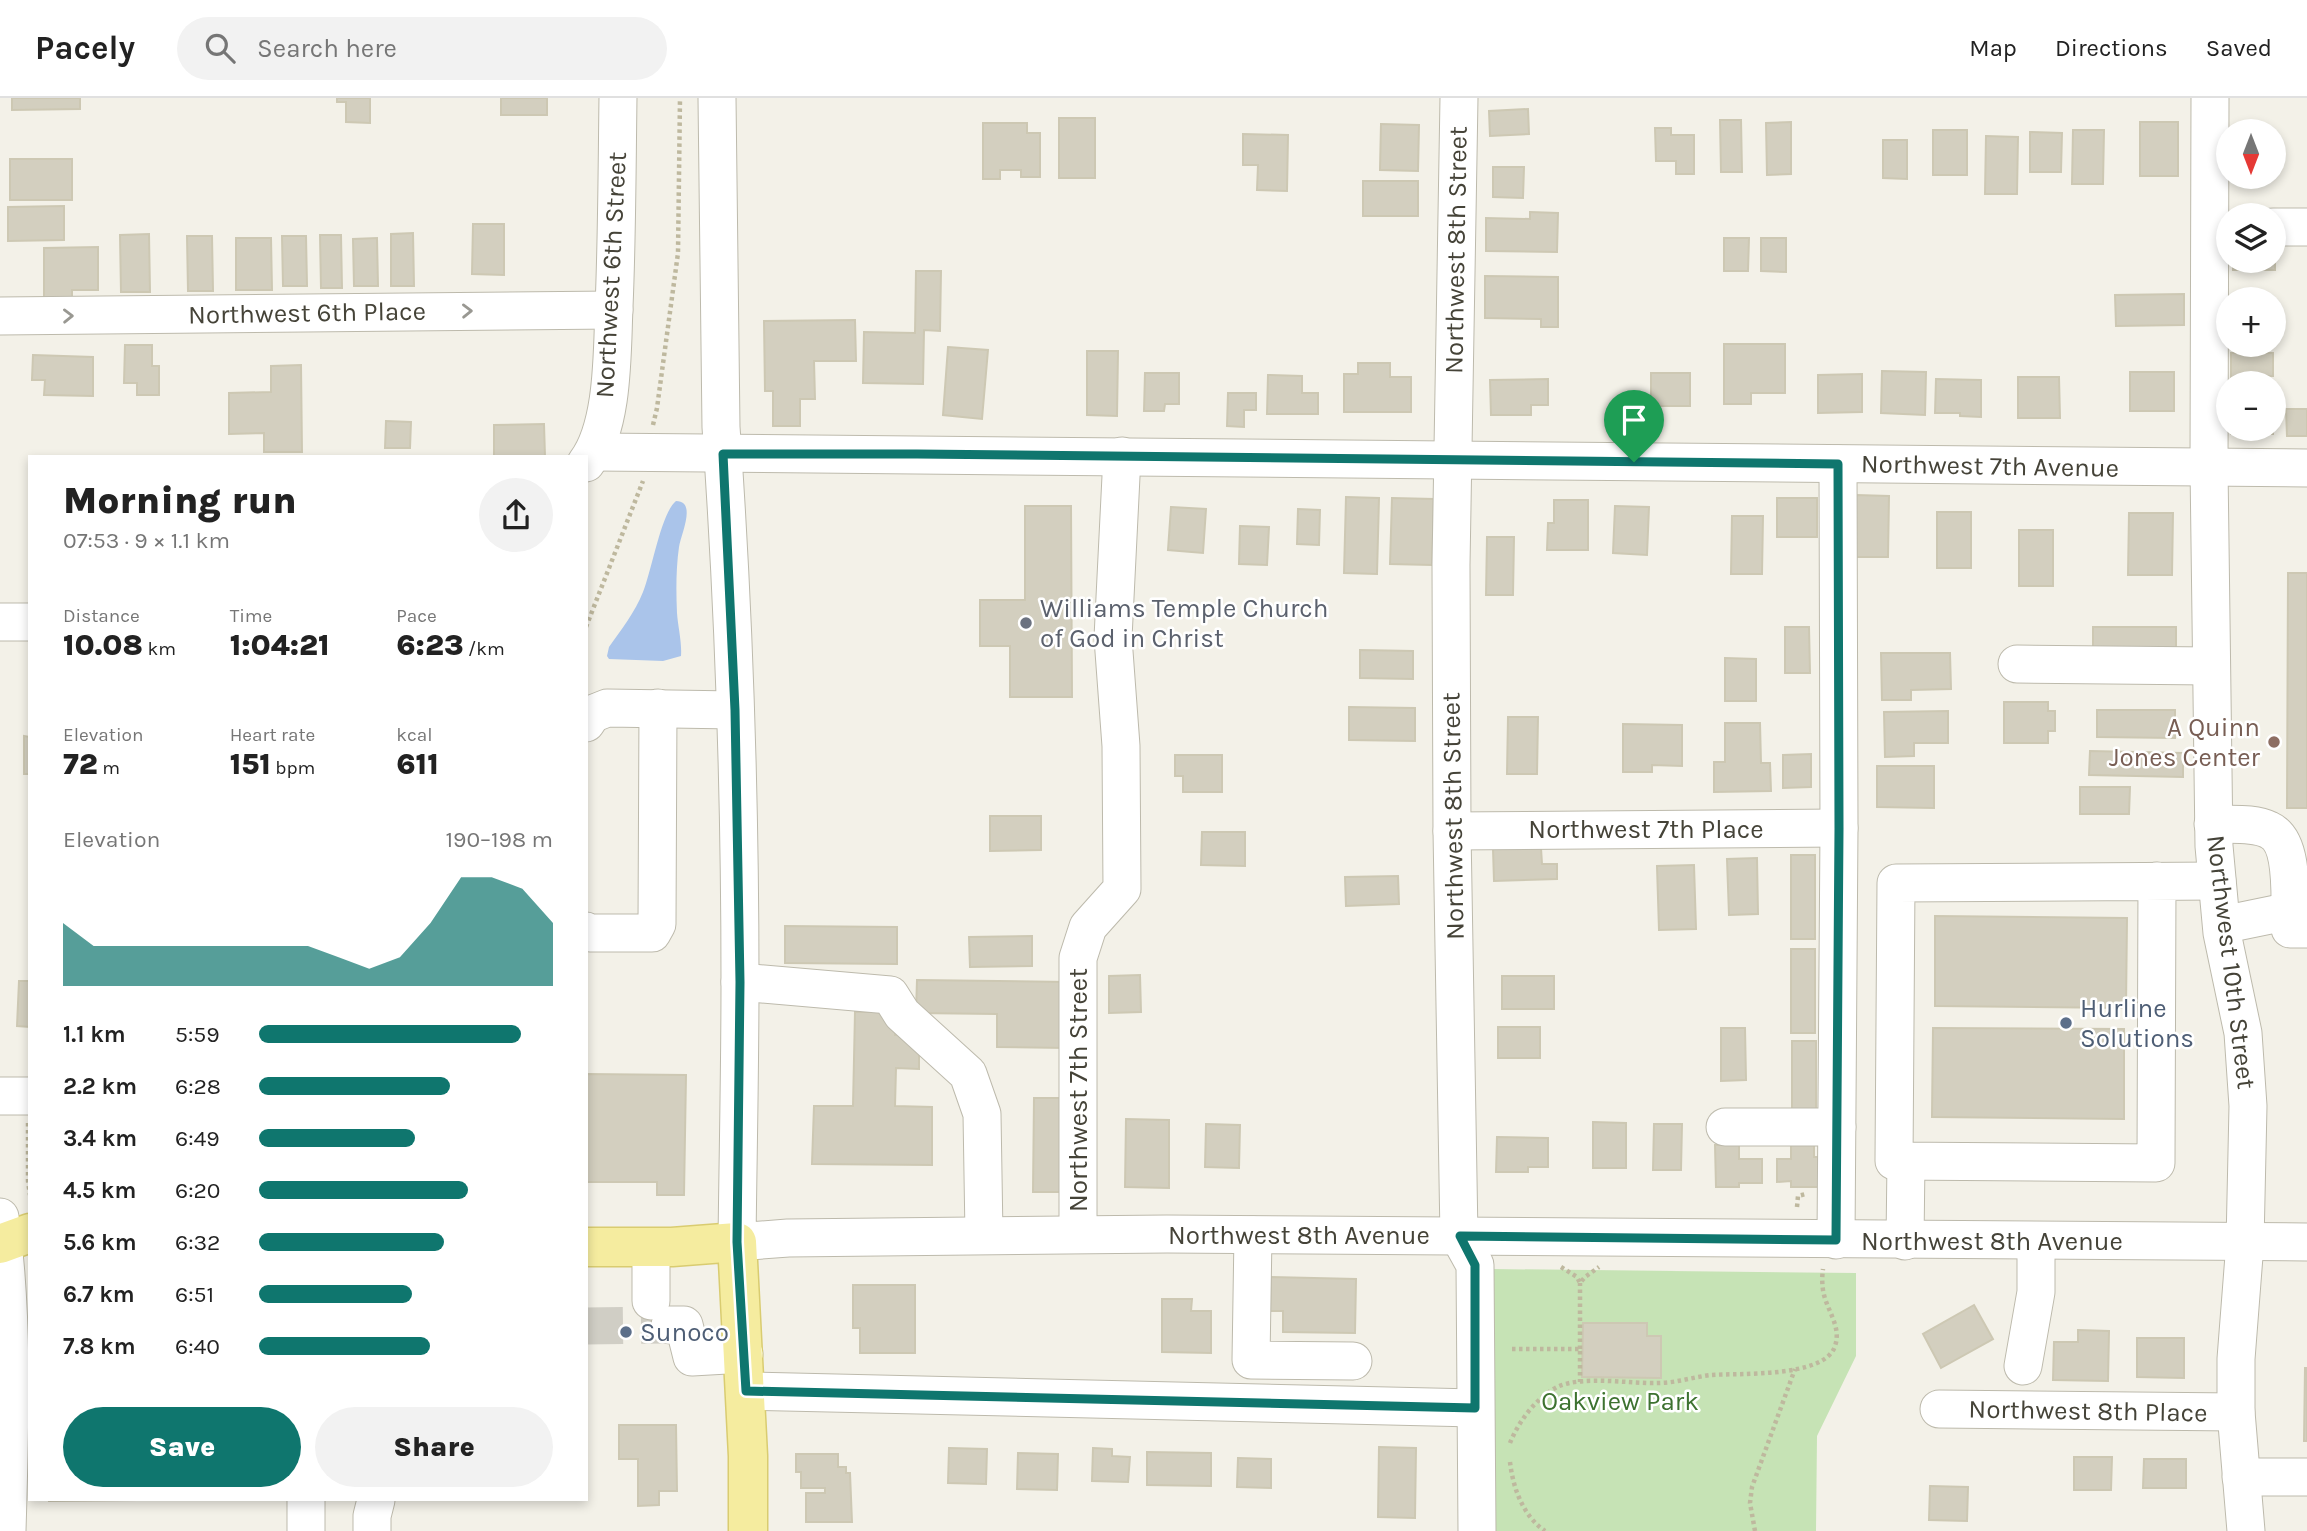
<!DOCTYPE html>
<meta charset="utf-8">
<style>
body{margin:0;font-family:Karla,sans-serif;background:#f2f2f2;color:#222;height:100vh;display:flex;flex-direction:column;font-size:26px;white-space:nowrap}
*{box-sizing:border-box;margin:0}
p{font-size:23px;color:#767676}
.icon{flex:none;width:38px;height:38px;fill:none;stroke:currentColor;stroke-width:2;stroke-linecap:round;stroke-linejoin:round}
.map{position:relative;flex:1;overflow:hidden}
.sheet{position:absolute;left:28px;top:357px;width:560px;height:1046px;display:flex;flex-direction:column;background:#fff;border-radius:0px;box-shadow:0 4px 10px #0003}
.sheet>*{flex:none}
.needle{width:46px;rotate:180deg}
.fabs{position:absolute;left:2216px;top:21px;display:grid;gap:14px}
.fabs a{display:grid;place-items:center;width:70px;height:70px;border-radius:50%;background:#fff;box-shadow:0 4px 10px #0003;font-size:35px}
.pin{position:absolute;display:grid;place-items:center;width:60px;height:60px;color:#fff;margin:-72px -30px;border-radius:50% 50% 50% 0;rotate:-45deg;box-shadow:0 0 7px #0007}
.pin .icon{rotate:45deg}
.round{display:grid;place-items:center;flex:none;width:74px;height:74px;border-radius:37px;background:#f2f2f2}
.summary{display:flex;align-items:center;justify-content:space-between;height:119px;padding:0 35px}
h1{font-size:38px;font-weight:800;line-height:52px}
.figures{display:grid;grid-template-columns:repeat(3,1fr);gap:10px;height:119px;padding:7px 35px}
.figures div{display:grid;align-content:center}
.figures b{font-size:30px;font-weight:800}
.figures small{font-size:19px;font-weight:400}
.figures p{font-size:19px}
.chart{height:196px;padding:14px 35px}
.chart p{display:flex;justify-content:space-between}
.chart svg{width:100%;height:126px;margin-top:7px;fill:#0f766e;opacity:.7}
.action{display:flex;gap:14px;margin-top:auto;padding:14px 35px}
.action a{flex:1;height:80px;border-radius:42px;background:#0f766e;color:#fff;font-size:28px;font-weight:800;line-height:80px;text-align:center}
.action a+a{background:#f2f2f2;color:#222}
ul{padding:0 35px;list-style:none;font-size:23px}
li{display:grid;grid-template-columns:112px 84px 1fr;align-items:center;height:52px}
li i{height:18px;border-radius:9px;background:#0f766e}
header{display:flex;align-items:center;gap:42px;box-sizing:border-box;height:98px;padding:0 35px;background:#fff;border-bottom:2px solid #e0e0e0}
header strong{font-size:33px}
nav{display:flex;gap:38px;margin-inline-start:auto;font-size:24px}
.search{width:490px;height:63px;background:#f2f2f2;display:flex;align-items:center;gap:18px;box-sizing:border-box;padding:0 24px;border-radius:38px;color:#767676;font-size:26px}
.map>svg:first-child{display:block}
</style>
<header>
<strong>Pacely</strong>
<div class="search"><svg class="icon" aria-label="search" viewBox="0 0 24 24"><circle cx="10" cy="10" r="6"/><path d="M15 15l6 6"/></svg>Search here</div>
<nav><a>Map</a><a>Directions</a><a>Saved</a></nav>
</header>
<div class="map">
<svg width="2307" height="1433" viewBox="0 0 2307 1433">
<rect width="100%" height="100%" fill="#f3f1e8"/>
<polygon fill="#c6e3b5" points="1491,1171 1856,1175 1856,1258 1817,1338 1816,1433 1489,1433"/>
<path fill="#aac4ea" d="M 676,403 C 697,403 681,436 679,449 C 676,470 676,493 677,515 C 678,529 682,544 681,558 L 663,563 L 609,561 L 607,558 L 609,549 C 621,532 635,514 643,494 C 652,472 661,415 676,403 Z"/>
<g fill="#d3cfbf" stroke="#cdc8b3" stroke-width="2">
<polygon points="12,0 80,0 80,11 12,12"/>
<polygon points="337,0 370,0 370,25 346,24 346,4 337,4"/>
<rect x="501" y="0" width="46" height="17"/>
<polygon points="1528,11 1529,36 1490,38 1489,13"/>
<rect x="1059" y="20" width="36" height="60"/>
<polygon points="1720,22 1741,22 1742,74 1721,74"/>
<polygon points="1791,24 1791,76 1767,77 1766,25"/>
<rect x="2140" y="24" width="38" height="54"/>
<polygon points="983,25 1027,25 1027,35 1040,35 1040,79 1021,79 1021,72 1000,72 1000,81 983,81"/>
<polygon points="1381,26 1419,27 1418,73 1380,72"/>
<polygon points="1655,30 1671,30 1671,37 1694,37 1694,76 1676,76 1676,63 1656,63"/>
<rect x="1933" y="32" width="34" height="45"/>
<polygon points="2073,32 2104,32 2103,86 2072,86"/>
<polygon points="2030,34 2062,35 2061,74 2030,74"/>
<polygon points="1243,36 1288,37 1287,93 1257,92 1258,67 1243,67"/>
<polygon points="1986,38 2018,39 2017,96 1985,96"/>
<polygon points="1883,42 1907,42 1907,81 1883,80"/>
<rect x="10" y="61" width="62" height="41"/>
<polygon points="1493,69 1524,69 1523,100 1493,99"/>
<rect x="1363" y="83" width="55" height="35"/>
<polygon points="64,108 64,142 8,143 8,109"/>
<polygon points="1530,114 1558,115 1557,154 1486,153 1486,120 1530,121"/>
<polygon points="473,126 504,126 504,177 472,176"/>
<polygon points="413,135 414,188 391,188 391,136"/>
<polygon points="149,136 150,194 121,194 120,137"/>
<polygon points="320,137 341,137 342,190 321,190"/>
<polygon points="187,138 212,138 213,193 188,193"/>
<polygon points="282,138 306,138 307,188 283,188"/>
<polygon points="236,140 271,140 272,192 236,192"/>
<polygon points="377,140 378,188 354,188 353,141"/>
<polygon points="1724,140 1749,140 1748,173 1724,173"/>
<polygon points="1761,140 1786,140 1786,174 1761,173"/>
<polygon points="2273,148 2275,148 2275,172 2233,172 2233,163 2273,163"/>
<polygon points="98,149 98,192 72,192 72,205 44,205 44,150"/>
<polygon points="916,173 941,173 940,233 924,232 923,286 863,285 864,234 915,235"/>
<polygon points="1485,178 1558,179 1558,229 1541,229 1541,221 1485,220"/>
<polygon points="2184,196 2184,227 2116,228 2115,197"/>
<polygon points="855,222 856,263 814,263 815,301 800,301 800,328 773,328 773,293 765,293 764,223"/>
<polygon points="1724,246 1785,246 1785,295 1751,295 1751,306 1724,306"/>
<polygon points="125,247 152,247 152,268 159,268 159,297 137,297 137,285 124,285"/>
<polygon points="948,249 988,252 982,321 943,317"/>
<polygon points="1087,253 1118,253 1117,318 1087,317"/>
<polygon points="2231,255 2273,255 2273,278 2231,279"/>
<polygon points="33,257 93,259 93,298 44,297 45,282 32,282"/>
<polygon points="1358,265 1390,265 1390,279 1411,279 1411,314 1344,314 1344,276 1358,276"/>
<polygon points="301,267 302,354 264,354 264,335 229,336 229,295 271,294 271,268"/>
<polygon points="1882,273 1926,274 1925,317 1881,315"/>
<rect x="2130" y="274" width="44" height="39"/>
<polygon points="1145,275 1179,275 1179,306 1165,306 1164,313 1144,313"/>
<rect x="1651" y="275" width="39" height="33"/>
<polygon points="1862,276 1862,314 1818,315 1818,277"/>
<polygon points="1268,277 1302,278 1302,295 1318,295 1318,316 1267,316"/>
<polygon points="2018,279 2059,279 2060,320 2018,320"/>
<polygon points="1548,281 1548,307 1531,307 1531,317 1491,317 1490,282"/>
<polygon points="1936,281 1981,282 1981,319 1960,318 1960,315 1935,315"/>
<polygon points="1228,295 1256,295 1256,312 1244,312 1244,329 1227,328"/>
<polygon points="2286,311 2307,311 2307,338 2287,338"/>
<polygon points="386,323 411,324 410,350 385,350"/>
<polygon points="544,326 545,359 494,359 494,327"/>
<rect x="2231" y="331" width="42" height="5"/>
<polygon points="1856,397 1889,398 1888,459 1855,459"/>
<polygon points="1346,399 1379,400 1377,476 1344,475"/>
<polygon points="1392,400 1434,401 1432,467 1390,466"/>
<rect x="1777" y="400" width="40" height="39"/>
<polygon points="1554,402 1588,402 1588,452 1547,452 1548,425 1554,425"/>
<polygon points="1025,408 1071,408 1072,599 1010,599 1010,548 980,548 980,502 1025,502"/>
<polygon points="1615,408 1649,409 1647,457 1613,455"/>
<polygon points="1171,409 1206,411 1203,455 1168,452"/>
<polygon points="1298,411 1320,412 1319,447 1297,446"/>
<rect x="1937" y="414" width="34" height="56"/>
<polygon points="2129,415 2173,415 2172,477 2128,477"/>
<polygon points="1732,418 1763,418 1762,476 1731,476"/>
<polygon points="1240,428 1269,429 1267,467 1239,466"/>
<rect x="2019" y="432" width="34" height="56"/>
<polygon points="1487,439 1514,439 1513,497 1486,497"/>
<polygon points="2288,475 2307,475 2307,710 2287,710"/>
<polygon points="1785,529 1809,529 1810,575 1785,575"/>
<rect x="2093" y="529" width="83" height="31"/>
<polygon points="1360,552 1413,553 1413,581 1360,580"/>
<polygon points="1881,555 1950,555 1951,591 1911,592 1911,602 1882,602"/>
<polygon points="1725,560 1756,561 1756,603 1725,603"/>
<polygon points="2004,604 2048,604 2048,613 2055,613 2055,633 2048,633 2048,645 2004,645"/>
<polygon points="1349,609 1415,610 1415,643 1349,642"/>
<polygon points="2097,612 2175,612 2175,640 2097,639"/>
<polygon points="1948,613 1948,645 1914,645 1914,658 1885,659 1884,614"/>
<polygon points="1508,619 1538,619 1537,676 1507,676"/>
<polygon points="1725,625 1760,625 1761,665 1770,665 1771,693 1714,694 1714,664 1725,664"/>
<polygon points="1623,626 1682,627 1682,668 1652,667 1652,674 1623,674"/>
<polygon points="24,638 30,639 30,676 24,676"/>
<polygon points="2090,653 2183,655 2183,679 2089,677"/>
<polygon points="1811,656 1811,689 1783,690 1783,657"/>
<polygon points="1175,657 1222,657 1222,694 1183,694 1183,678 1175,678"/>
<polygon points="1877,668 1934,668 1934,710 1877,709"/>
<polygon points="2080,689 2130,689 2129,716 2080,716"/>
<polygon points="990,718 1041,718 1041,752 990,753"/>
<polygon points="1202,734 1245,734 1245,768 1201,767"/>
<polygon points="1541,750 1542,766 1557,766 1557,781 1494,783 1493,751"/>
<rect x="1791" y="757" width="24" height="84"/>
<polygon points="1757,760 1758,816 1729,817 1727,761"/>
<polygon points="1694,767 1696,831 1659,832 1657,768"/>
<polygon points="1398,778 1399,806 1346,808 1345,779"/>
<polygon points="1935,818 2127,820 2126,910 1935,908"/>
<polygon points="785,828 897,829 897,866 785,865"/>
<polygon points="1032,838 1032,868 970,869 969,839"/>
<rect x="1791" y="851" width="24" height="84"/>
<polygon points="1140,877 1141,914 1109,915 1109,878"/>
<rect x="1502" y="878" width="52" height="33"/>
<polygon points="917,882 1067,884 1067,950 997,949 997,916 916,915"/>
<polygon points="19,883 30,883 30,929 17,928"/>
<polygon points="855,914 895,914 895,937 919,937 919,971 896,970 895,1008 932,1009 932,1067 812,1066 814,1008 853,1008"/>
<rect x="1498" y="929" width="42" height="31"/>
<polygon points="1721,930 1745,930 1746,982 1721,983"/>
<polygon points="1933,930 2124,931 2124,1021 1932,1019"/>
<rect x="1792" y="943" width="24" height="69"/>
<polygon points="586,976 686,977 684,1097 657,1097 657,1084 586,1084"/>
<polygon points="1034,1000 1068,1000 1067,1094 1033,1094"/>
<polygon points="1126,1021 1169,1022 1169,1090 1125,1089"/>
<polygon points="1593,1024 1626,1025 1626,1070 1593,1070"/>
<polygon points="1206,1026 1240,1027 1239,1070 1205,1069"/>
<polygon points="1654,1026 1682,1026 1681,1072 1653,1072"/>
<polygon points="1497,1039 1548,1040 1548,1069 1528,1069 1528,1074 1496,1074"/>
<polygon points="1791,1039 1814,1039 1814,1059 1818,1059 1818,1089 1791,1089 1791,1083 1777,1084 1777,1061 1791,1061"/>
<polygon points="1715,1047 1739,1047 1739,1061 1762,1061 1762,1085 1739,1085 1739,1089 1716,1089"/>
<polygon points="1271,1179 1356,1181 1355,1235 1283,1234 1283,1213 1270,1213"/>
<polygon points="853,1187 915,1187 915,1255 860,1255 860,1230 853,1230"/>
<polygon points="1162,1201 1192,1201 1191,1213 1211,1213 1211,1255 1162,1254"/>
<polygon points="1974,1207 1993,1241 1941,1270 1923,1236"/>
<polygon points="1583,1225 1647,1225 1647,1238 1661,1238 1661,1280 1582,1279"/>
<polygon points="2078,1232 2109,1233 2108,1283 2053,1282 2054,1244 2078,1244"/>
<polygon points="2137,1240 2184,1240 2184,1280 2137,1279"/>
<polygon points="2305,1270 2307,1270 2307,1343 2304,1343"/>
<polygon points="619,1327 676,1327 677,1393 659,1393 659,1407 638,1408 638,1361 619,1361"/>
<polygon points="1379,1349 1416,1350 1415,1420 1378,1419"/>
<polygon points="949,1350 987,1351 986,1386 948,1385"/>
<polygon points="1093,1350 1112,1351 1112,1358 1130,1359 1128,1384 1092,1383"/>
<polygon points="1147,1354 1211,1355 1211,1388 1147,1387"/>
<polygon points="1018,1355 1058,1356 1057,1392 1017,1391"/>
<polygon points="796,1356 838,1356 838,1369 846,1369 846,1375 850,1375 852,1424 806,1424 806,1395 825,1395 825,1390 801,1390 801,1374 796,1374"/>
<polygon points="2074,1359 2112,1359 2111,1392 2074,1392"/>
<polygon points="1238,1360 1271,1361 1271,1390 1237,1389"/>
<polygon points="2144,1361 2186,1361 2186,1390 2143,1390"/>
<polygon points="1930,1388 1968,1389 1967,1423 1929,1422"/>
<polygon points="49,1402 138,1402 49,1403"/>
</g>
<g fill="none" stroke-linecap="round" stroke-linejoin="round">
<polyline stroke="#d0cec5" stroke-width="37" stroke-dasharray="37 18" stroke-linecap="butt" points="586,1228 670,1227"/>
<defs>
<g id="minor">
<path d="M 717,0 L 721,329 C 734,514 740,699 740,884 C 740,971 738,1058 737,1144 L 788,1140 L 1167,1136 L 2307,1144"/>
<polyline points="1459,0 1451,467 1452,733 1459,1138 1475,1167 1477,1433"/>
<polyline points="2210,0 2209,369 2214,748 2222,835 2243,935 2248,1008 2245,1145 2236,1261 2236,1314 2246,1433"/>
<polyline points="2273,129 2307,129"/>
<polyline points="0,218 614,212"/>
<polyline points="595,354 2307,370"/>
<path d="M 586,365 C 614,328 612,254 614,209 C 617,139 617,70 618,0"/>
<polyline points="0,524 30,524"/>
<polyline points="2017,566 2211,568"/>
<polyline points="586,625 592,616 607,610 735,612"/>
<path d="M 2213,726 C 2231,727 2253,724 2269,732 C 2296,744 2289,805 2290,831 L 2307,831"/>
<polyline points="1452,733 1839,730"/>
<polyline points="2157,783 2156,1065 1894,1063 1896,785 2217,783"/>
<polyline points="2222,827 2290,813"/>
<polyline points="586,833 590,835 652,835 657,826 658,610"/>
<polyline points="740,884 890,897 902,916 968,976 982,1016 984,1137"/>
<polyline points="0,998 30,998"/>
<polyline points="1725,1029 1837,1029"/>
<path d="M 0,1119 C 14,1223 10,1328 7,1433"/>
<polyline points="1078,1136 1078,860 1088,829 1122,791 1121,648 1113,540 1122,358"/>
<polyline points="1253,1137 1251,1262 1353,1263"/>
<polyline points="1836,1142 1839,730 1838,366"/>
<polyline points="1905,1143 1906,1063"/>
<polyline points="651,1203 651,1149"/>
<polyline points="670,1227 684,1227 692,1259 744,1256"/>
<polyline points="2023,1268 2036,1194 2036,1144"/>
<polyline points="746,1293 1475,1310"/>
<polyline points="1939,1311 2236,1314"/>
<polyline points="2241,1379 2307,1379"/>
<polyline points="306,1433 306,1402"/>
<polyline points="372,1433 372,1418 376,1402"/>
</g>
<g id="major">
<polyline points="0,1146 30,1135"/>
<polyline points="586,1149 672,1149 737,1144 748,1358 748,1433"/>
</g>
</defs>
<use href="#minor" stroke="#bdbaac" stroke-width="39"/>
<use href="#major" stroke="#d9cc70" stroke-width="41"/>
<g stroke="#beb89e" stroke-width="4.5" stroke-dasharray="3.5 3.5" stroke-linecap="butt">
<polyline points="653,327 657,310 678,155 680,0"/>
<polyline points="586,529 643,383"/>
<polyline points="28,1025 28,1083 30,1097"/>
<polyline points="1797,1109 1798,1098 1806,1096"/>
<polyline points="1561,1169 1577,1179 1580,1185 1585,1179 1599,1169"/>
<polyline points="1512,1251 1580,1251 1580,1284"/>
<polyline points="1580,1251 1580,1185"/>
<path d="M 1510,1345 C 1519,1323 1535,1301 1557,1289 C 1583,1277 1629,1286 1658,1285 C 1676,1285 1693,1279 1711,1277 C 1739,1275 1825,1280 1835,1248 C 1842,1228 1826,1212 1823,1192 C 1822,1185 1822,1178 1823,1171"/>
<path d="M 1510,1364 C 1513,1390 1523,1418 1545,1433"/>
<polyline points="1755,1433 1750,1405 1752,1389 1795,1271"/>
</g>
<use href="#minor" stroke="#fff" stroke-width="37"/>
<use href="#major" stroke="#f5ec9f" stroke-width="38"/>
</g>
<defs><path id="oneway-chevron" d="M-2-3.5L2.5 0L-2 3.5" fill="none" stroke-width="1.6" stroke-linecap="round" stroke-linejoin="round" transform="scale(1.75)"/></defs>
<g stroke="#999892">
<use href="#oneway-chevron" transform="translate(467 213) rotate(-1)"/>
<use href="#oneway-chevron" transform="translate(68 218) rotate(-1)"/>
</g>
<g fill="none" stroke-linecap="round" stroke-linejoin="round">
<defs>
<polygon id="route" points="723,356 917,356 1838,366 1839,730 1836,1142 1460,1138 1475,1167 1475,1310 746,1293 737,1144 740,884 735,612"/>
</defs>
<use href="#route" stroke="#fff" stroke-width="14"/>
<use href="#route" stroke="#0f766e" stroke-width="9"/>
</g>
<circle fill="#6b7280" stroke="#fff" stroke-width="2.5" cx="1026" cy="525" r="7"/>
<circle fill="#8d6e63" stroke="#fff" stroke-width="2.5" cx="2274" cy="644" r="7"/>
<g fill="#5c6f8a" stroke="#fff" stroke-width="2.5">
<circle cx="2066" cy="925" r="7"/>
<circle cx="626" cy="1234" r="7"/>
</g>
<g text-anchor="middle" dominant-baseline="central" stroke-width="5" stroke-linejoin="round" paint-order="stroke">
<g font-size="26" fill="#454338" stroke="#fff">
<text transform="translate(1456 152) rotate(-89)">Northwest 8th Street</text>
<text transform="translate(611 177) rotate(-87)">Northwest 6th Street</text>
<text transform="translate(307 215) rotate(-1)">Northwest 6th Place</text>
<text transform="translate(1990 368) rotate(1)">Northwest 7th Avenue</text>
<text transform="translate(1453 718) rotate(-91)">Northwest 8th Street</text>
<text x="1646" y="731">Northwest 7th Place</text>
<text transform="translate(2231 864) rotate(83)">Northwest 10th Street</text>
<text transform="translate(1078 992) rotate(-90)">Northwest 7th Street</text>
<text x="1299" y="1137">Northwest 8th Avenue</text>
<text x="1992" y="1143">Northwest 8th Avenue</text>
<text transform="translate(2088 1313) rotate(1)">Northwest 8th Place</text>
</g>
<g font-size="26" fill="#5b616d" stroke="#fff" text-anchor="start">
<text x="1040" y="510">Williams Temple Church<tspan x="1040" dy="30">of God in Christ</tspan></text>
</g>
<g font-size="26" fill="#785e54" stroke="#fff" text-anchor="end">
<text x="2260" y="629">A Quinn<tspan x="2260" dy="30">Jones Center</tspan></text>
</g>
<g font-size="26" fill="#4e5e75" stroke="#fff" text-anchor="start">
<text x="2080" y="910">Hurline<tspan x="2080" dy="30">Solutions</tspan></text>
<text x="640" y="1234">Sunoco</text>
</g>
<g font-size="26" fill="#3d7230" stroke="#fff">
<text x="1620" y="1303">Oakview Park</text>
</g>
</g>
</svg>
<div class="fabs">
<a><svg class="needle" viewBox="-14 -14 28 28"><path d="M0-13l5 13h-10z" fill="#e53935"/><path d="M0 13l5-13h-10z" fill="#767676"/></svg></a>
<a><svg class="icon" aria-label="layers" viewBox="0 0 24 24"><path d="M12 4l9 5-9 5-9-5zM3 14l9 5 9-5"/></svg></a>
<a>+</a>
<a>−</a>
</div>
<div class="pin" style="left:1634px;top:364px;background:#1e9e55"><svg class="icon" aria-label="arrive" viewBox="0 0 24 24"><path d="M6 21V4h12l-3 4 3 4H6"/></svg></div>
<section class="sheet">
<div class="summary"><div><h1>Morning run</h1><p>07:53 · 9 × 1.1 km</p></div><a class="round"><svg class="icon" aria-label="share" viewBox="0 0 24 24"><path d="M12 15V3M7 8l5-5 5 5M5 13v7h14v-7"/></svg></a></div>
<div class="figures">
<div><p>Distance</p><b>10.08<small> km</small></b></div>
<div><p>Time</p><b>1:04:21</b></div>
<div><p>Pace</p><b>6:23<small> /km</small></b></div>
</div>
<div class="figures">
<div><p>Elevation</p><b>72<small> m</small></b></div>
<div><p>Heart rate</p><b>151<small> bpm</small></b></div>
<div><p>kcal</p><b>611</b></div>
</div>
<div class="chart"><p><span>Elevation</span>190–198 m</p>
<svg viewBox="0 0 160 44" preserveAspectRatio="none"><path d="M0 44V22L10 30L20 30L30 30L40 30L50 30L60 30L70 30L80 30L90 34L100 38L110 34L120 22L130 6L140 6L150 10L160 22V44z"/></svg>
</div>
<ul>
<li><b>1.1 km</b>5:59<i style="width:89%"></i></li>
<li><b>2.2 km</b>6:28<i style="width:65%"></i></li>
<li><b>3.4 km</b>6:49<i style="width:53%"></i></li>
<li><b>4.5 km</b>6:20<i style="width:71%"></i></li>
<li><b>5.6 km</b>6:32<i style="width:63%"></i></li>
<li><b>6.7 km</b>6:51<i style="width:52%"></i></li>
<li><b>7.8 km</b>6:40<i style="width:58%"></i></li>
</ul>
<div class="action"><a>Save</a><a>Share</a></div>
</section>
</div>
